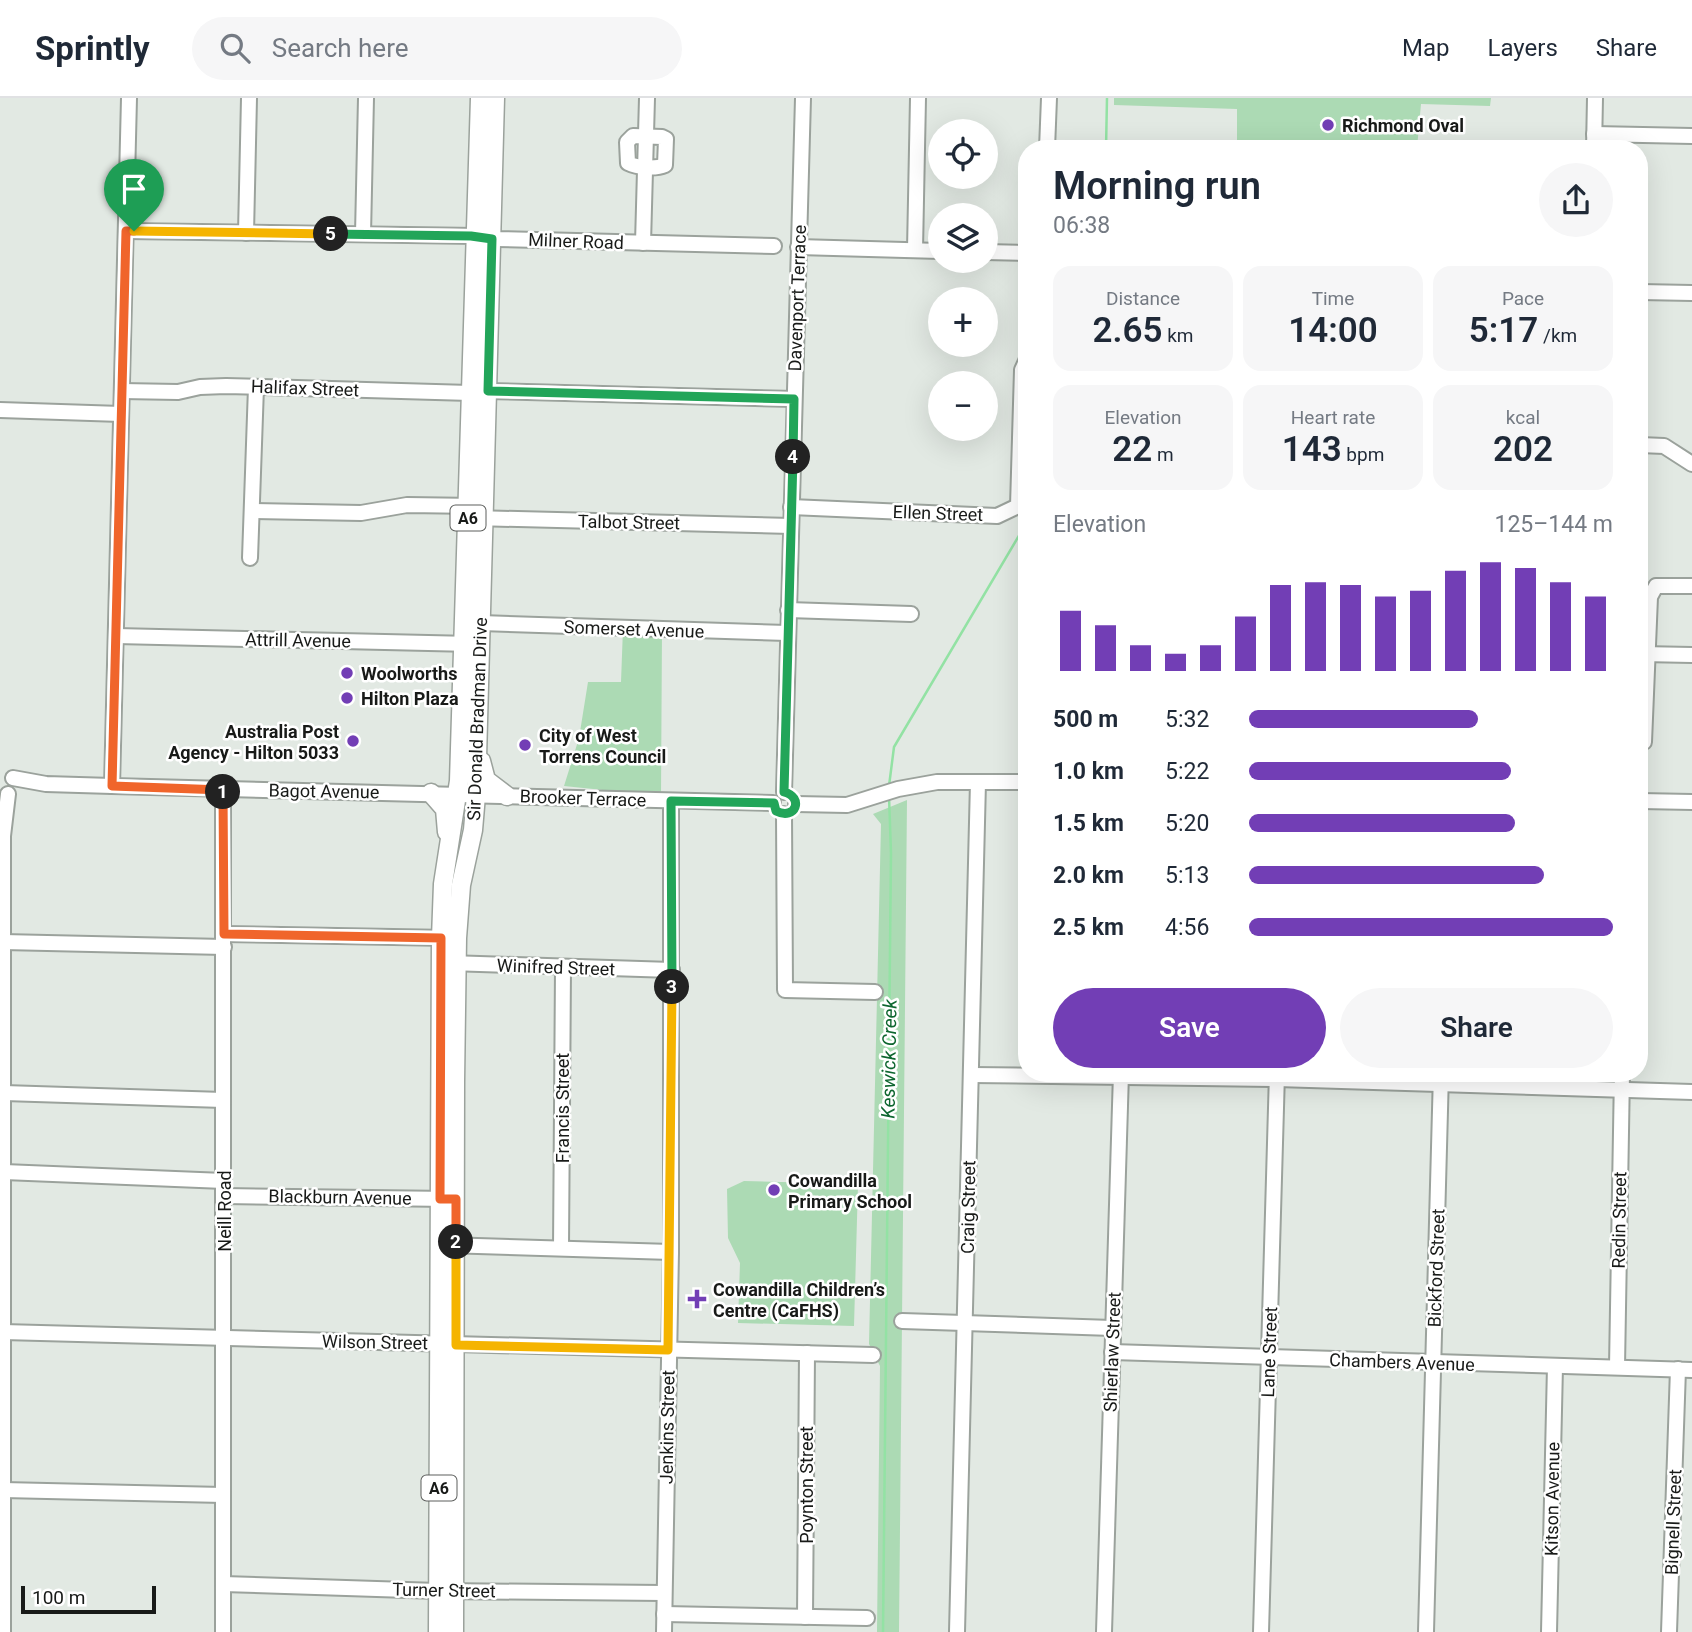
<!DOCTYPE html>
<meta charset="utf-8">
<style>
body{margin:0;font-family:Roboto,sans-serif;background:#f6f6f7;color:#1f2937;height:100vh;display:flex;flex-direction:column;font-size:26px;white-space:nowrap}
*{box-sizing:border-box;margin:0}
p{font-size:23px;color:#747a83}
.icon{flex:none;width:38px;height:38px;fill:none;stroke:currentColor;stroke-width:2;stroke-linecap:round;stroke-linejoin:round}
.map{position:relative;flex:1;overflow:hidden}
.side{position:absolute;left:1018px;top:42px;width:630px;height:942px;display:flex;flex-direction:column;background:#fff;border-radius:28px;box-shadow:0 7px 28px #0002}
.side>*{flex:none}
.controls{position:absolute;left:928px;top:21px;display:grid;gap:14px}
.controls a{display:grid;place-items:center;width:70px;height:70px;border-radius:50%;background:#fff;box-shadow:0 7px 28px #0002;font-size:35px}
.scale{position:absolute;left:21px;bottom:18px;width:135px;box-sizing:border-box;padding-left:7px;border:4px solid #181a18;border-top:0;font-size:19px;line-height:24px;white-space:nowrap;color:#181a18;-webkit-text-stroke:5px #fff;paint-order:stroke}
.pin{position:absolute;display:grid;place-items:center;width:60px;height:60px;color:#fff;margin:-72px -30px;border-radius:50% 50% 50% 0;rotate:-45deg;box-shadow:0 0 7px #0007}
.pin .icon{rotate:45deg}
.km{position:absolute;width:35px;height:35px;margin:-18px;border-radius:50%;background:#222;color:#fff;font-size:19px;line-height:35px;text-align:center}
.round{display:grid;place-items:center;flex:none;width:74px;height:74px;border-radius:37px;background:#f6f6f7}
.head{display:flex;align-items:center;justify-content:space-between;height:119px;padding:0 35px}
h1{font-size:38px;font-weight:600;line-height:52px}
.figures{display:grid;grid-template-columns:repeat(3,1fr);gap:10px;height:119px;padding:7px 35px}
.figures div{display:grid;align-content:center;border-radius:18px;background:#f6f6f7;text-align:center}
.figures b{font-size:35px;font-weight:600}
.figures small{font-size:19px;font-weight:400}
.figures p{font-size:19px}
.chart{height:196px;padding:14px 35px}
.chart p{display:flex;justify-content:space-between}
.chart svg{width:100%;height:126px;margin-top:7px;stroke:#723eb5;stroke-width:6}
.primary-button{display:flex;gap:14px;margin-top:auto;padding:14px 35px}
.primary-button a{flex:1;height:80px;border-radius:42px;background:#723eb5;color:#fff;font-size:28px;font-weight:600;line-height:80px;text-align:center}
.primary-button a+a{background:#f6f6f7;color:#1f2937}
ul{padding:0 35px;list-style:none;font-size:23px}
li{display:grid;grid-template-columns:112px 84px 1fr;align-items:center;height:52px}
li i{height:18px;border-radius:9px;background:#723eb5}
header{display:flex;align-items:center;gap:42px;box-sizing:border-box;height:98px;padding:0 35px;background:#fff;border-bottom:2px solid #e0e1e3}
header strong{font-size:33px}
nav{display:flex;gap:38px;margin-inline-start:auto;font-size:24px}
.search{width:490px;height:63px;background:#f6f6f7;display:flex;align-items:center;gap:18px;box-sizing:border-box;padding:0 24px;border-radius:38px;color:#747a83;font-size:26px}
.map>svg:first-child{display:block}
</style>
<header>
<strong>Sprintly</strong>
<div class="search"><svg class="icon" aria-label="search" viewBox="0 0 24 24"><circle cx="10" cy="10" r="6"/><path d="M15 15l6 6"/></svg>Search here</div>
<nav><a>Map</a><a>Layers</a><a>Share</a></nav>
</header>
<div class="map">
<svg width="1692" height="1534" viewBox="0 0 1692 1534">
<rect width="100%" height="100%" fill="#e2e9e3"/>
<g fill="#acdab4">
<polygon points="1114,0 1491,0 1490,8 1421,6 1417,50 1237,43 1237,11 1114,7"/>
<polygon points="623,530 662,531 661,698 564,688 579,640 588,584 621,584"/>
<polygon points="907,702 899,1534 877,1534 880,1268 869,1246 881,726 873,716"/>
<polygon points="744,1083 858,1086 854,1228 738,1225 740,1165 728,1140 727,1091"/>
</g>
<g fill="none" stroke-linecap="round" stroke-linejoin="round">
<g stroke="#93e2a4" stroke-width="2.5">
<polyline points="1106,51 1107,0"/>
<polyline points="889,688 894,649 1027,424"/>
<polyline points="883,1534 891,755 889,698"/>
</g>
<defs>
<g id="minor">
<polyline points="1594,36 1692,38"/>
<path d="M 633,38 L 662,39 L 666,41 L 665,67 C 656,71 638,70 628,65 L 627,44 Z"/>
<polyline points="1047,51 1049,0"/>
<polyline points="1594,51 1595,0"/>
<polyline points="126,133 476,138 496,141 774,148"/>
<polyline points="246,135 249,0"/>
<polyline points="363,136 366,0"/>
<polyline points="643,145 647,0"/>
<polyline points="798,149 940,153"/>
<polyline points="915,152 918,0"/>
<polyline points="985,154 1027,155"/>
<polyline points="1640,194 1692,195"/>
<polyline points="122,293 178,294 200,289 226,288 470,295 487,293 794,301"/>
<polyline points="0,312 121,316"/>
<polyline points="1640,347 1664,348 1692,366"/>
<polyline points="791,409 997,418 1018,408 1022,272 1027,261"/>
<polyline points="252,413 361,415 407,407 477,408"/>
<polyline points="474,420 791,428"/>
<polyline points="250,460 256,289"/>
<polyline points="788,512 911,516"/>
<polyline points="481,525 787,535"/>
<polyline points="116,538 472,546"/>
<polyline points="1641,556 1692,557"/>
<polyline points="1644,644 1650,499 1656,488 1692,488"/>
<polyline points="13,680 46,686 112,688 773,705"/>
<polyline points="112,688 129,0"/>
<polyline points="223,692 223,1534"/>
<polyline points="784,694 803,0"/>
<polyline points="1640,703 1692,704"/>
<polyline points="796,706 847,707 898,691 937,684 1027,684"/>
<polyline points="784,716 785,892 875,894"/>
<polyline points="224,836 449,840"/>
<polyline points="3,844 224,849"/>
<polyline points="449,865 672,872"/>
<polyline points="972,977 1277,981 1692,994"/>
<polyline points="4,995 223,1002"/>
<polyline points="4,1074 224,1083"/>
<polyline points="224,1098 450,1101"/>
<polyline points="445,1147 671,1154"/>
<polyline points="561,1150 563,870"/>
<polyline points="902,1223 1112,1230"/>
<polyline points="3,1234 873,1257"/>
<polyline points="1112,1254 1692,1272"/>
<polyline points="1617,1269 1622,975"/>
<polyline points="3,1392 223,1397"/>
<polyline points="223,1486 438,1493 664,1495"/>
<polyline points="664,1516 867,1520"/>
<polyline points="805,1519 807,1255"/>
<polyline points="3,1534 3,738 8,696"/>
<polyline points="664,1534 671,1154 671,703"/>
<polyline points="957,1534 978,684"/>
<polyline points="1104,1534 1121,975"/>
<polyline points="1261,1534 1277,975"/>
<polyline points="1426,1534 1441,975"/>
<polyline points="1549,1534 1555,1268"/>
<polyline points="1669,1534 1678,1271"/>
</g>
<g id="major">
<polyline points="481,663 486,682 507,698"/>
<polyline points="431,695 445,711 447,734"/>
<polyline points="438,1534 441,840 443,786 459,683 480,0"/>
<polyline points="454,1534 455,984 457,840 461,787 473,732 476,697 495,0"/>
</g>
</defs>
<use href="#minor" stroke="#9ba29c" stroke-width="18"/>
<use href="#major" stroke="#9ba29c" stroke-width="21"/>
<use href="#minor" stroke="#fff" stroke-width="14"/>
<use href="#major" stroke="#fff" stroke-width="18"/>
</g>
<g fill="none" stroke-linecap="round" stroke-linejoin="round">
<defs>
<polyline id="split-1" points="134,133 126,133 112,688 223,692 223,694"/>
<polyline id="split-2" points="223,694 224,836 441,840 440,1101 456,1101 456,1144"/>
<polyline id="split-3" points="456,1144 456,1247 668,1252 672,889"/>
<path id="split-4" d="M 672,889 L 671,703 L 774,705 L 776,713 C 796,723 804,699 784,694 L 793,359"/>
<polyline id="split-5" points="331,136 471,138 492,141 488,293 794,301 793,359"/>
<polyline id="split-6" points="134,133 331,136"/>
</defs>
<use href="#split-1" stroke="#fff" stroke-width="14"/>
<use href="#split-2" stroke="#fff" stroke-width="14"/>
<use href="#split-3" stroke="#fff" stroke-width="14"/>
<use href="#split-4" stroke="#fff" stroke-width="14"/>
<use href="#split-5" stroke="#fff" stroke-width="14"/>
<use href="#split-6" stroke="#fff" stroke-width="14"/>
<use href="#split-1" stroke="#f0652b" stroke-width="9"/>
<use href="#split-2" stroke="#f0652b" stroke-width="9"/>
<use href="#split-3" stroke="#f5b400" stroke-width="9"/>
<use href="#split-4" stroke="#22a559" stroke-width="9"/>
<use href="#split-5" stroke="#22a559" stroke-width="9"/>
<use href="#split-6" stroke="#f5b400" stroke-width="9"/>
</g>
<g fill="#723eb5" stroke="#fff" stroke-width="2.5">
<circle cx="1328" cy="27" r="7"/>
<circle cx="347" cy="575" r="7"/>
<circle cx="347" cy="600" r="7"/>
<circle cx="353" cy="643" r="7"/>
<circle cx="525" cy="647" r="7"/>
<circle cx="774" cy="1092" r="7"/>
<path d="M693.5 1190.5h7v7h7v7h-7v7h-7v-7h-7v-7h7z"/>
</g>
<g text-anchor="middle" dominant-baseline="central" stroke-width="5" stroke-linejoin="round" paint-order="stroke">
<g fill="#fff" stroke="#5d5f5d" stroke-width="2">
<rect x="450.5" y="407.5" width="35" height="25" rx="5"/>
<rect x="421.5" y="1377.5" width="35" height="25" rx="5"/>
</g>
<g font-size="16" font-weight="bold" fill="#181a18">
<text x="468" y="420">A6</text>
<text x="439" y="1390">A6</text>
</g>
<g font-size="18" font-weight="bold" fill="#181a18" stroke="#fff" text-anchor="start">
<text x="1342" y="27">Richmond Oval</text>
<text x="361" y="575">Woolworths</text>
<text x="361" y="600">Hilton Plaza</text>
<text x="339" y="633" text-anchor="end">Australia Post<tspan x="339" dy="21">Agency - Hilton 5033</tspan></text>
<text x="539" y="637">City of West<tspan x="539" dy="21">Torrens Council</tspan></text>
<text x="788" y="1082">Cowandilla<tspan x="788" dy="21">Primary School</tspan></text>
<text x="713" y="1191">Cowandilla Children’s<tspan x="713" dy="21">Centre (CaFHS)</tspan></text>
</g>
<g font-size="18" fill="#181a18" stroke="#fff">
<text transform="translate(576 143) rotate(2)">Milner Road</text>
<text transform="translate(797 200) rotate(-88)">Davenport Terrace</text>
<text transform="translate(305 290) rotate(2)">Halifax Street</text>
<text transform="translate(938 415) rotate(2)">Ellen Street</text>
<text transform="translate(629 424) rotate(1)">Talbot Street</text>
<text transform="translate(634 531) rotate(2)">Somerset Avenue</text>
<text transform="translate(298 542) rotate(1)">Attrill Avenue</text>
<text transform="translate(477 621) rotate(-88)">Sir Donald Bradman Drive</text>
<text transform="translate(324 693) rotate(1)">Bagot Avenue</text>
<text transform="translate(583 700) rotate(2)">Brooker Terrace</text>
<text transform="translate(556 869) rotate(2)">Winifred Street</text>
<text transform="translate(562 1010) rotate(-90)">Francis Street</text>
<text transform="translate(340 1099) rotate(1)">Blackburn Avenue</text>
<text transform="translate(968 1109) rotate(-89)">Craig Street</text>
<text transform="translate(224 1113) rotate(-90)">Neill Road</text>
<text transform="translate(1619 1122) rotate(-89)">Redin Street</text>
<text transform="translate(1436 1170) rotate(-88)">Bickford Street</text>
<text transform="translate(375 1244) rotate(1)">Wilson Street</text>
<text transform="translate(1112 1254) rotate(-88)">Shierlaw Street</text>
<text transform="translate(1269 1254) rotate(-88)">Lane Street</text>
<text transform="translate(1402 1264) rotate(2)">Chambers Avenue</text>
<text transform="translate(667 1329) rotate(-89)">Jenkins Street</text>
<text transform="translate(806 1387) rotate(-90)">Poynton Street</text>
<text transform="translate(1552 1401) rotate(-89)">Kitson Avenue</text>
<text transform="translate(1673 1424) rotate(-88)">Bignell Street</text>
<text transform="translate(444 1492) rotate(1)">Turner Street</text>
</g>
<g font-size="19" font-style="italic" fill="#0d662f" stroke="#fff">
<text transform="translate(889 961) rotate(-89)">Keswick Creek</text>
</g>
</g>
</svg>
<div class="controls">
<a><svg class="icon" aria-label="locate" viewBox="0 0 24 24"><circle cx="12" cy="12" r="6"/><path d="M12 2v4M12 18v4M2 12h4M18 12h4"/></svg></a>
<a><svg class="icon" aria-label="layers" viewBox="0 0 24 24"><path d="M12 4l9 5-9 5-9-5zM3 14l9 5 9-5"/></svg></a>
<a>+</a>
<a>−</a>
</div>
<div class="scale">100 m</div>
<div class="pin" style="left:134px;top:133px;background:#1e9e55"><svg class="icon" aria-label="arrive" viewBox="0 0 24 24"><path d="M6 21V4h12l-3 4 3 4H6"/></svg></div>
<b class="km" style="left:223px;top:694px">1</b>
<b class="km" style="left:456px;top:1144px">2</b>
<b class="km" style="left:672px;top:889px">3</b>
<b class="km" style="left:793px;top:359px">4</b>
<b class="km" style="left:331px;top:136px">5</b>
<section class="side">
<div class="head"><div><h1>Morning run</h1><p>06:38</p></div><a class="round"><svg class="icon" aria-label="share" viewBox="0 0 24 24"><path d="M12 15V3M7 8l5-5 5 5M5 13v7h14v-7"/></svg></a></div>
<div class="figures">
<div><p>Distance</p><b>2.65<small> km</small></b></div>
<div><p>Time</p><b>14:00</b></div>
<div><p>Pace</p><b>5:17<small> /km</small></b></div>
</div>
<div class="figures">
<div><p>Elevation</p><b>22<small> m</small></b></div>
<div><p>Heart rate</p><b>143<small> bpm</small></b></div>
<div><p>kcal</p><b>202</b></div>
</div>
<div class="chart"><p><span>Elevation</span>125–144 m</p>
<svg viewBox="0 0 160 44" preserveAspectRatio="none"><path d="M5 44V23M15 44V28M25 44V35M35 44V38M45 44V35M55 44V25M65 44V14M75 44V13M85 44V14M95 44V18M105 44V16M115 44V9M125 44V6M135 44V8M145 44V13M155 44V18"/></svg>
</div>
<ul>
<li><b>500 m</b>5:32<i style="width:63%"></i></li>
<li><b>1.0 km</b>5:22<i style="width:72%"></i></li>
<li><b>1.5 km</b>5:20<i style="width:73%"></i></li>
<li><b>2.0 km</b>5:13<i style="width:81%"></i></li>
<li><b>2.5 km</b>4:56<i style="width:100%"></i></li>
</ul>
<div class="primary-button"><a>Save</a><a>Share</a></div>
</section>
</div>
